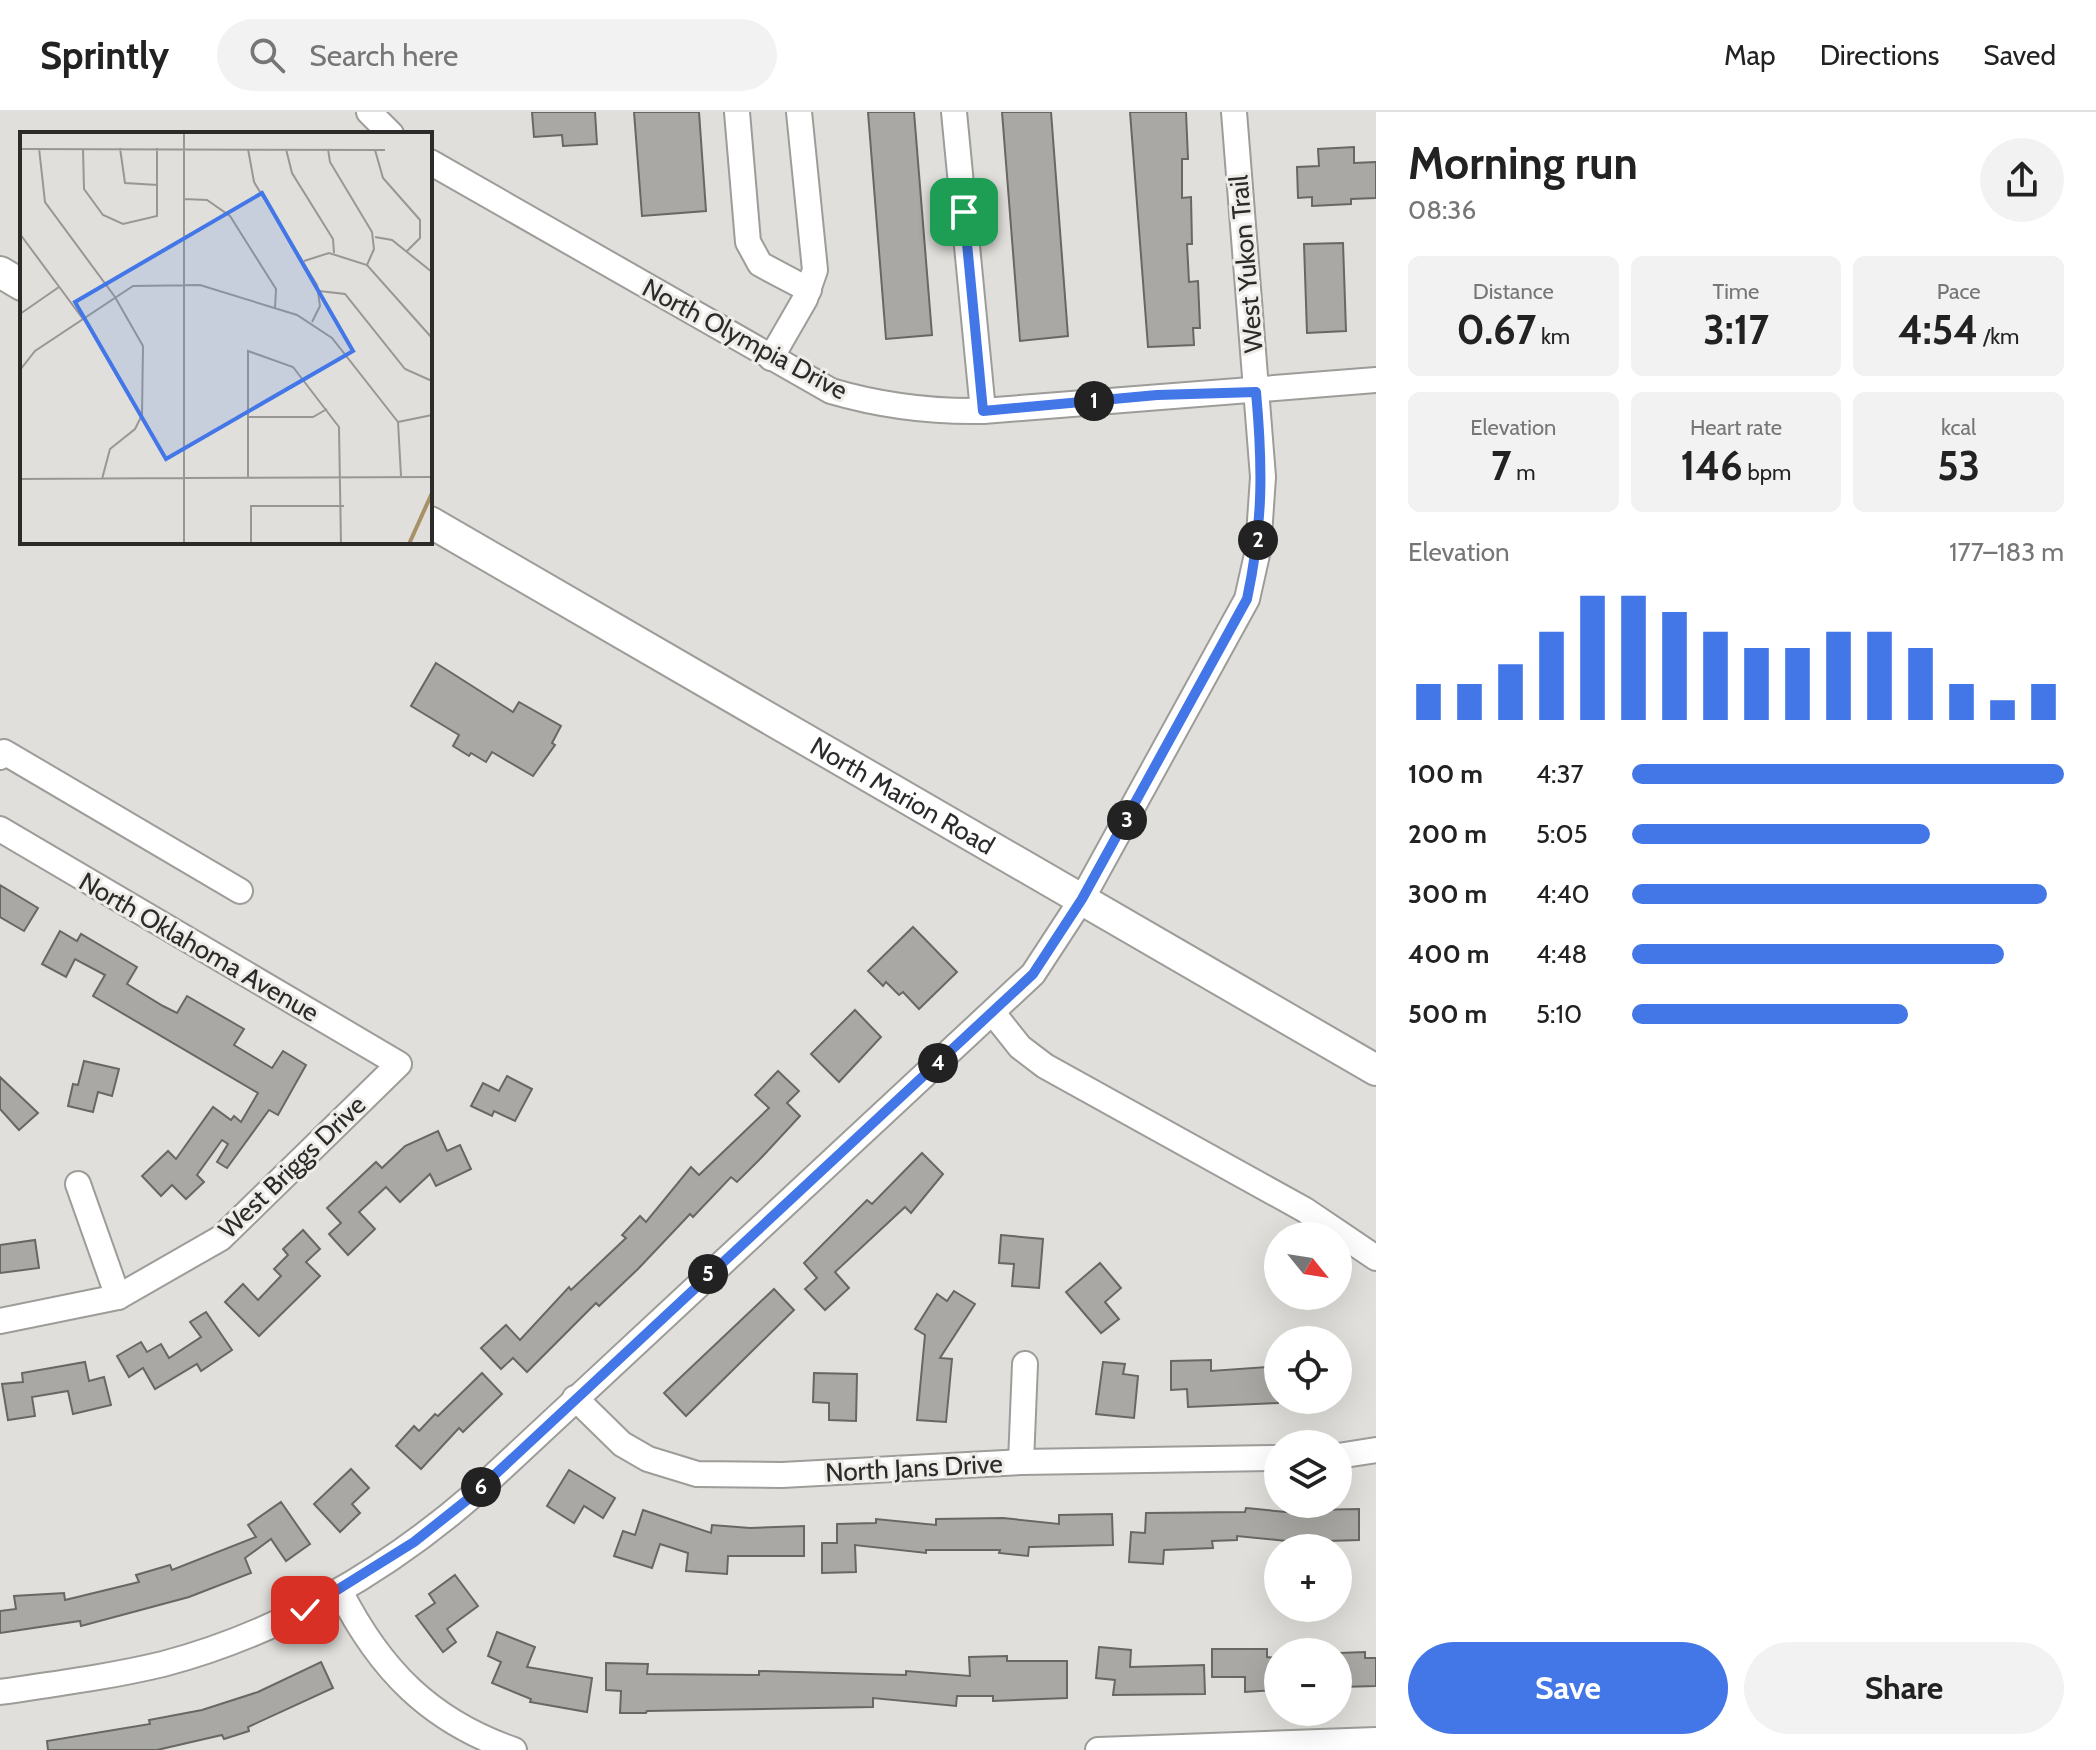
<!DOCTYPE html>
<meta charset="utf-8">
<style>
body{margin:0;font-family:Cabin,sans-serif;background:#f2f2f2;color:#222;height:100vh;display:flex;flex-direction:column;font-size:30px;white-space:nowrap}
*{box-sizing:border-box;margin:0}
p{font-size:26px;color:#767676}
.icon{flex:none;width:44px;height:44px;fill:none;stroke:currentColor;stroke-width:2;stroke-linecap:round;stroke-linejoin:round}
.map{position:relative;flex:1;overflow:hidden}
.side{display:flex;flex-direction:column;background:#fff;width:720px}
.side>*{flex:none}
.needle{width:52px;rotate:120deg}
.fabs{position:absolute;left:1264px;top:1110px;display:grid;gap:16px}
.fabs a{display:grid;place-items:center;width:88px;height:88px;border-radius:50%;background:#fff;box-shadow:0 8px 32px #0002;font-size:40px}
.pin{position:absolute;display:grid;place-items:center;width:68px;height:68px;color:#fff;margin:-34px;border-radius:16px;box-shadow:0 4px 12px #0006}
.km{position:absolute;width:40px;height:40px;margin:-20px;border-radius:50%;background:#222;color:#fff;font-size:22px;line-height:40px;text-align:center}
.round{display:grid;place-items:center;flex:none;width:84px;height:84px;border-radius:42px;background:#f2f2f2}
.overview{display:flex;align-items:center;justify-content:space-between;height:136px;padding:0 32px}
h1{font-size:44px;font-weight:700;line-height:60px}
.stats{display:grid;grid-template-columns:repeat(3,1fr);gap:12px;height:136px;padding:8px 32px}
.stats div{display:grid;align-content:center;border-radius:12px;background:#f2f2f2;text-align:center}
.stats b{font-size:40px;font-weight:700}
.stats small{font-size:22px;font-weight:400}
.stats p{font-size:22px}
.chart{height:224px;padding:16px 32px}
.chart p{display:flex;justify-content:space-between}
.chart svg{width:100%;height:144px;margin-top:8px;stroke:#4376e7;stroke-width:6}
.primary-button{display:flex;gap:16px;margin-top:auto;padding:16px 32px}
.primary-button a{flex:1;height:92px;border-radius:48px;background:#4376e7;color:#fff;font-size:32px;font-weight:700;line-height:92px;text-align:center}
.primary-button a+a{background:#f2f2f2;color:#222}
ul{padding:0 32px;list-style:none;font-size:26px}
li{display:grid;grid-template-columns:128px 96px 1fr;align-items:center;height:60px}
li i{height:20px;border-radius:10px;background:#4376e7}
header{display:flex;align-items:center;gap:48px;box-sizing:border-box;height:112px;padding:0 40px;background:#fff;border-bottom:2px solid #e0e0e0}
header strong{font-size:38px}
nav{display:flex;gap:44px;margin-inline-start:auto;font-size:28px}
.search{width:560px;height:72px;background:#f2f2f2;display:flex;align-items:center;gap:20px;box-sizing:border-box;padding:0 28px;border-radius:44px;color:#767676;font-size:30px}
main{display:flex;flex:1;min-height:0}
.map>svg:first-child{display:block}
</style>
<header>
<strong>Sprintly</strong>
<div class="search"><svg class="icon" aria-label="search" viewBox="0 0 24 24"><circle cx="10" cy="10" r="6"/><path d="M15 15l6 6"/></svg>Search here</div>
<nav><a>Map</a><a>Directions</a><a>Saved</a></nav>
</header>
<main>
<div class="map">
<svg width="1376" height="1638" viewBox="0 0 1376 1638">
<rect width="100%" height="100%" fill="#e0dfdb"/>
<g fill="#a9a8a5" stroke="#686764" stroke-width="2">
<polygon points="532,0 595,0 597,32 563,34 562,23 534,25"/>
<polygon points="634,0 699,0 706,99 642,104"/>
<polygon points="868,0 914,0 932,223 886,227"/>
<polygon points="1002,0 1051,0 1068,224 1020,229"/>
<polygon points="1130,0 1186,0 1188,47 1182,47 1182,86 1191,85 1192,132 1187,132 1189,170 1198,169 1200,216 1193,216 1194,233 1148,235"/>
<polygon points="1354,35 1354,51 1376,50 1376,86 1351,87 1351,92 1312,94 1312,85 1298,86 1297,55 1319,54 1318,37"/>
<polygon points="1343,131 1346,219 1307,221 1304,132"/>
<polygon points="436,551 513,600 519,590 561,614 552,631 555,633 533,664 492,640 486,650 471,641 469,644 453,634 459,623 411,594"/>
<polygon points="0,773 38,796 24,819 0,805"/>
<polygon points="913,815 957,860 919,897 903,880 899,883 886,870 883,874 868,859"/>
<polygon points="60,819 77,829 81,822 137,855 127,872 163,894 177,901 187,884 244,917 234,933 272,956 283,939 306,953 278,1003 269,998 227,1056 217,1050 228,1032 222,1028 197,1063 204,1070 186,1087 172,1073 161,1084 142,1064 168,1039 176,1047 213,995 231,1008 234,1004 241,1010 258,981 93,884 105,863 75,847 66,865 42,852"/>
<polygon points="855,898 881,925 839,970 811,942"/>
<polygon points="84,949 119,957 112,984 98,980 93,1000 68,994 73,972 78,973"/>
<polygon points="778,959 799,979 787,991 800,1004 761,1046 737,1070 731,1065 693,1105 690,1102 638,1157 599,1194 596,1191 527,1260 513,1246 501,1257 481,1236 506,1213 520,1228 569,1175 571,1178 626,1126 622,1123 640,1104 646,1110 691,1055 699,1063 769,996 755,983"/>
<polygon points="507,964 532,977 515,1009 494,999 492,1004 471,994 483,971 499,979"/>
<polygon points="0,965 38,1001 19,1018 0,997"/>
<polygon points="438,1019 447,1039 460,1033 471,1057 436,1074 430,1062 400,1090 386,1075 359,1100 375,1117 348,1143 329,1122 341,1111 327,1096 376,1050 382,1056 405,1034"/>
<polygon points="922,1041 943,1062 911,1101 905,1095 835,1160 849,1176 825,1198 805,1177 817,1166 804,1151 867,1088 872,1092"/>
<polygon points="303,1118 320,1137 306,1150 320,1164 259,1224 225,1190 243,1172 258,1188 281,1164 274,1157 288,1143 283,1137"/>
<polygon points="1001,1123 1043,1127 1039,1176 1012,1174 1014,1152 999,1151"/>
<polygon points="35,1128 39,1156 0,1161 0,1133"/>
<polygon points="1100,1151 1121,1176 1105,1190 1119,1207 1101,1221 1066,1180"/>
<polygon points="774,1177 794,1198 686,1304 664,1281"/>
<polygon points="954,1179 975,1192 940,1246 952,1247 946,1310 917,1308 925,1223 915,1217 937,1182 947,1189"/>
<polygon points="206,1200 232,1238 201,1259 197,1252 155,1277 143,1256 129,1265 117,1244 141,1230 147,1240 161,1232 169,1246 201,1225 190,1210"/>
<polygon points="1211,1248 1211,1259 1267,1255 1268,1269 1278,1269 1278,1291 1188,1295 1187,1277 1171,1278 1171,1249"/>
<polygon points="85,1250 89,1269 104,1265 111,1293 73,1302 68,1279 32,1285 35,1304 8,1308 2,1272 23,1270 22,1261"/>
<polygon points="1103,1250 1125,1252 1123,1262 1138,1264 1134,1306 1096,1302"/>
<polygon points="482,1261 502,1282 463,1320 459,1316 421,1357 396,1334 414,1314 419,1319 435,1302 438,1304"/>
<polygon points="814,1261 857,1262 856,1309 829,1308 829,1291 813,1290"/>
<polygon points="351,1357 369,1376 352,1392 360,1401 340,1420 314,1392"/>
<polygon points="569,1358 615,1386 603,1406 584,1394 574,1411 547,1394"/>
<polygon points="281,1390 310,1432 286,1449 271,1427 245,1446 251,1461 189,1485 81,1514 80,1509 0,1521 0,1499 16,1497 14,1484 64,1481 65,1488 139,1470 136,1463 170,1453 172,1458 256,1425 248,1413"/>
<polygon points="1246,1396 1306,1402 1306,1398 1359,1397 1359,1428 1296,1430 1237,1424 1237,1428 1212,1429 1213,1436 1164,1438 1163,1452 1129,1450 1131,1420 1145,1421 1146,1401 1245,1400"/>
<polygon points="643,1398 711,1421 712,1413 750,1416 804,1414 804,1444 728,1444 727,1462 686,1459 688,1441 660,1432 652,1456 614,1444 623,1419 635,1423"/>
<polygon points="1112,1402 1113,1433 1029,1435 1028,1444 999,1441 1000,1438 926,1438 926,1441 855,1433 856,1460 822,1461 822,1431 837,1431 837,1412 876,1411 876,1407 936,1413 936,1407 1003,1406 1059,1412 1059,1403"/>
<polygon points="455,1463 478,1494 447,1517 456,1530 443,1540 416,1504 435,1491 429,1482"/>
<polygon points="497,1520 535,1535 527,1555 592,1566 587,1600 530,1590 531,1587 492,1571 501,1550 488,1544"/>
<polygon points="1099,1535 1131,1538 1130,1555 1204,1553 1205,1582 1113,1583 1115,1568 1096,1566"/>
<polygon points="1212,1537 1267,1537 1267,1545 1278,1546 1278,1578 1245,1580 1245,1565 1212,1565"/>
<polygon points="1365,1540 1365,1546 1376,1546 1376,1574 1341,1575 1340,1541"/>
<polygon points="1007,1544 1007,1549 1067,1549 1067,1586 993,1589 993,1584 957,1584 956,1594 873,1586 873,1595 647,1599 646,1601 620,1601 621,1579 606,1578 606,1551 648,1552 647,1562 759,1563 759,1559 906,1563 906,1559 970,1564 969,1545"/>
<polygon points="321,1550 333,1576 248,1615 249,1619 224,1627 222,1623 157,1638 48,1638 47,1629 150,1612 149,1608 202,1598 258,1580"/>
</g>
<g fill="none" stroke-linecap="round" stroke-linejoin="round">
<defs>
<g id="minor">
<polyline points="369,0 391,22"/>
<polyline points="737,0 748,130 760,152 809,178"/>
<polyline points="954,0 983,299"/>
<path d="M 430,50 L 831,279 C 882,294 930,300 983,299 L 1376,268"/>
<polyline points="771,246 805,187 815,158 799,0"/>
<polyline points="0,645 4,640 240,779"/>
<polyline points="0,717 399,952 221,1126 118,1185 0,1209"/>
<polyline points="993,901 1020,935 1045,954 1305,1098 1376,1146"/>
<polyline points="78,1072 118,1185"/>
<polyline points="575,1286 622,1332 648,1347 697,1362 782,1363 1021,1350 1278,1346"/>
<polyline points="1338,1344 1376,1338"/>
<polyline points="1021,1350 1025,1252"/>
<path d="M 340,1479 C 380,1558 430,1609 514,1638"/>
<path d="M 0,1580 C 54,1572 109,1565 163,1552 C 277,1522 383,1461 472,1384 L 1033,862 L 1082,787 L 1247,487 L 1258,438 L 1263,365 L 1234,0"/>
<polyline points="1098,1638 1376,1628"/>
</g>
<g id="major">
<polyline points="0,160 22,173"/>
<path id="s1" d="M 430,410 L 1376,958"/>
</g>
</defs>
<use href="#minor" stroke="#9e9c99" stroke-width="28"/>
<use href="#major" stroke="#9e9c99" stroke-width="34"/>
<use href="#minor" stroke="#fff" stroke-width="24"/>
<use href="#major" stroke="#fff" stroke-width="30"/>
</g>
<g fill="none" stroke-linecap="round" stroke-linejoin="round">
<defs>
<path id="route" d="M 305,1498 L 414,1430 L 472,1384 L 1033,862 L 1082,787 L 1247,487 C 1263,412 1263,356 1256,280 L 1157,283 L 983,299 L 964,100"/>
</defs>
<use href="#route" stroke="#fff" stroke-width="16"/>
<use href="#route" stroke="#4376e7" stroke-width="10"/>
</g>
<g text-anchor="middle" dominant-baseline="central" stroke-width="6" stroke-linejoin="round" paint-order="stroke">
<g font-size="26" fill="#2c2b2a" stroke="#edece8">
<text transform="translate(1246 152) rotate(-95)">West Yukon Trail</text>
<text transform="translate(745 227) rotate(28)">North Olympia Drive</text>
<text stroke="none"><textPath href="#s1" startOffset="546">North Marion Road</textPath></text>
<text transform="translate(199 835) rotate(30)">North Oklahoma Avenue</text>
<text transform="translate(292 1055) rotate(-44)">West Briggs Drive</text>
<text transform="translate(914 1356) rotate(-3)">North Jans Drive</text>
</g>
</g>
<g transform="translate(20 20)">
<rect width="412" height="412" fill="#e0dfdb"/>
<path fill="none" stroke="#a79167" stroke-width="4" d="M 389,412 L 412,361"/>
<path fill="none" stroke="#989794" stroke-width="2" d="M 19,16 L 25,70 L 95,165 L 123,214 L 122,283 L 115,297 L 90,317 L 82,347M 100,16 L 105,51 L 138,53M 0,17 L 365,18M 63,17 L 64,57 L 83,83 L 103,92 L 137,84 L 137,16M 228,17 L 234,50 L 297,153 L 300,174 L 292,190M 266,17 L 272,41 L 313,107 L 314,121M 308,17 L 310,30 L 352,100 L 354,117 L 347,133M 355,18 L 363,46 L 400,88 L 400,106 L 386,120M 164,67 L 187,68 L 210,84 L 256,157 L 255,176M 0,102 L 63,187M 355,105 L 372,108 L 412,140M 284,129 L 309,121 L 347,133 L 412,206M 299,159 L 325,162 L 385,237 L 412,249M 0,182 L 39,155M 0,238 L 15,219 L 113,154 L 180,153 L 277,183 L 312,206 L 378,290 L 381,344M 228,285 L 293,285 L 307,277M 378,290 L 412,283M 164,346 L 412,345M 228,346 L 228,219 L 273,235 L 319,295 L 321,412M 0,347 L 164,346M 164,412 L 164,0M 231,412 L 231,374 L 324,374"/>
<path fill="#4376e7" fill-opacity="0.15" stroke="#4376e7" stroke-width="4" d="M 242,61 L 333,219 L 146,327 L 55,170 Z"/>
<rect width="412" height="412" fill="none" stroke="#2c2b2a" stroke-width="4"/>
</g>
</svg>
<div class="fabs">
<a><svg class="needle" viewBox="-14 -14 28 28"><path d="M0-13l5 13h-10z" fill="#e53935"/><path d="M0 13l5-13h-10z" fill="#767676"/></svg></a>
<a><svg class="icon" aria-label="locate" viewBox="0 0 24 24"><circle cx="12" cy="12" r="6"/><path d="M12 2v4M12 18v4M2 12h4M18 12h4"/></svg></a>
<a><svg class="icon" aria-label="layers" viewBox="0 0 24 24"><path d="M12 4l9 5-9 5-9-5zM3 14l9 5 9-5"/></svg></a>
<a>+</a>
<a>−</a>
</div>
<div class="pin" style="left:964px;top:100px;background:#1e9e55"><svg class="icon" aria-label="arrive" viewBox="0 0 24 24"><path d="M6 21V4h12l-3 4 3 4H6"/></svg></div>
<div class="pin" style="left:305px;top:1498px;background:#d93025"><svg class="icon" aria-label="check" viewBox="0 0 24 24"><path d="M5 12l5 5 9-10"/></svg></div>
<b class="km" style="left:1094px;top:289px">1</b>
<b class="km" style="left:1258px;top:428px">2</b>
<b class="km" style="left:1127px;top:708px">3</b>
<b class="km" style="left:938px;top:951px">4</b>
<b class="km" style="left:708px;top:1162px">5</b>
<b class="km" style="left:481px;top:1375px">6</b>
</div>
<section class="side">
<div class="overview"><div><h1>Morning run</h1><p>08:36</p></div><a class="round"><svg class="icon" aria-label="share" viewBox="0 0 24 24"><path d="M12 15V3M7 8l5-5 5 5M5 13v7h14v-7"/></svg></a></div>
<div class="stats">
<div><p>Distance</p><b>0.67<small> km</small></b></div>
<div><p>Time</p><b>3:17</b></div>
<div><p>Pace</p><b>4:54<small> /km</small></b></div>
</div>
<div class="stats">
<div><p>Elevation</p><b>7<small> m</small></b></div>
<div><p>Heart rate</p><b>146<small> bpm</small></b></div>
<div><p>kcal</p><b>53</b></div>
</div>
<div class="chart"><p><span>Elevation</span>177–183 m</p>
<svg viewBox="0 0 160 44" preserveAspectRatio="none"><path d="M5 44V33M15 44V33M25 44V27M35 44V17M45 44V6M55 44V6M65 44V11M75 44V17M85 44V22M95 44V22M105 44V17M115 44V17M125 44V22M135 44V33M145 44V38M155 44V33"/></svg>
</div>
<ul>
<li><b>100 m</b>4:37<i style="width:100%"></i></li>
<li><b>200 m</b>5:05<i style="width:69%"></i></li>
<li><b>300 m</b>4:40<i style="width:96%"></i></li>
<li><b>400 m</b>4:48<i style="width:86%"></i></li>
<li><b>500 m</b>5:10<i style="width:64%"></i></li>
</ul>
<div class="primary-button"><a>Save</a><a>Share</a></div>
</section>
</main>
